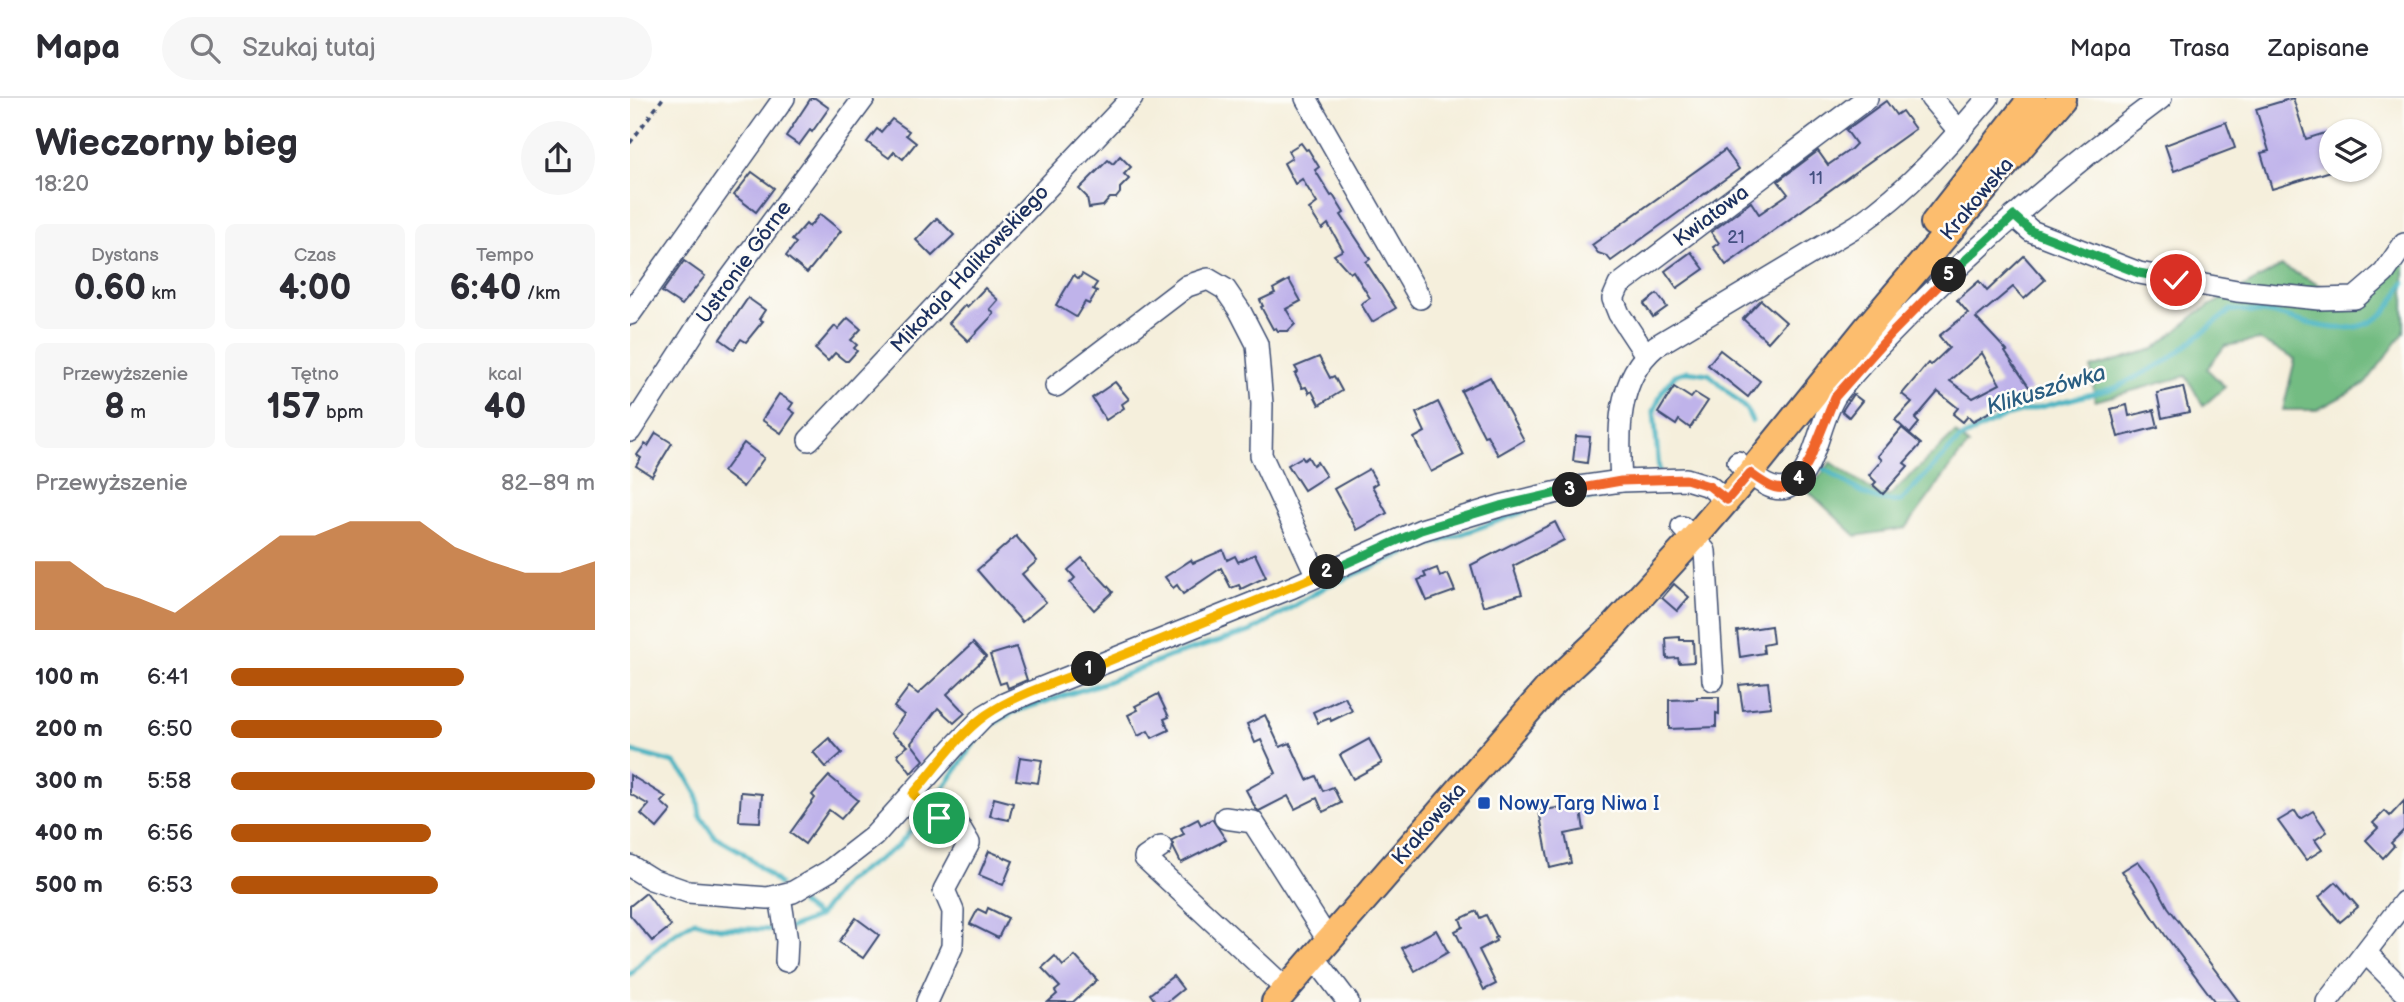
<!DOCTYPE html>
<html lang="pl">
<meta charset="utf-8">
<style>
body{margin:0;font-family:"Balsamiq Sans",sans-serif;background:#f7f7f7;color:#2b2b33;height:100vh;display:flex;flex-direction:column;font-size:26px;white-space:nowrap}
*{box-sizing:border-box;margin:0}
p{font-size:23px;color:#7c7c81}
.icon{flex:none;width:38px;height:38px;fill:none;stroke:currentColor;stroke-width:2;stroke-linecap:round;stroke-linejoin:round}
.map{position:relative;flex:1;overflow:hidden}
.sheet{display:flex;flex-direction:column;background:#fff;width:630px}
.sheet>*{flex:none}
.fabs{position:absolute;left:1689px;top:21px;display:grid;gap:14px}
.fabs a{display:grid;place-items:center;width:63px;height:63px;border-radius:50%;background:#fff;box-shadow:0 2px 5px #0004;font-size:35px}
.pin{position:absolute;display:grid;place-items:center;width:60px;height:60px;color:#fff;margin:-30px;border:4px solid #fff;border-radius:50%;box-shadow:0 2px 7px #0007}
.km{position:absolute;width:35px;height:35px;margin:-18px;border-radius:50%;background:#222;color:#fff;font-size:19px;line-height:35px;text-align:center}
.round{display:grid;place-items:center;flex:none;width:74px;height:74px;border-radius:37px;background:#f7f7f7}
.headline{display:flex;align-items:center;justify-content:space-between;height:119px;padding:0 35px}
h1{font-size:38px;font-weight:800;line-height:52px}
.metrics{display:grid;grid-template-columns:repeat(3,1fr);gap:10px;height:119px;padding:7px 35px}
.metrics div{display:grid;align-content:center;border-radius:10px;background:#f7f7f7;text-align:center}
.metrics b{font-size:35px;font-weight:800}
.metrics small{font-size:19px;font-weight:400}
.metrics p{font-size:19px}
.chart{height:196px;padding:14px 35px}
.chart p{display:flex;justify-content:space-between}
.chart svg{width:100%;height:126px;margin-top:7px;fill:#b45309;opacity:.7}
ul{padding:0 35px;list-style:none;font-size:23px}
li{display:grid;grid-template-columns:112px 84px 1fr;align-items:center;height:52px}
li i{height:18px;border-radius:9px;background:#b45309}
header{display:flex;align-items:center;gap:42px;box-sizing:border-box;height:98px;padding:0 35px;background:#fff;border-bottom:2px solid #e1e1e2}
header strong{font-size:33px}
nav{display:flex;gap:38px;margin-inline-start:auto;font-size:24px}
.search{width:490px;height:63px;background:#f7f7f7;display:flex;align-items:center;gap:18px;box-sizing:border-box;padding:0 24px;border-radius:38px;color:#7c7c81;font-size:26px}
main{display:flex;flex:1;min-height:0}
.map>svg:first-child{display:block}
</style>
<header>
<strong>Mapa</strong>
<div class="search"><svg class="icon" aria-label="search" viewBox="0 0 24 24"><circle cx="10" cy="10" r="6"/><path d="M15 15l6 6"/></svg>Szukaj tutaj</div>
<nav><a>Mapa</a><a>Trasa</a><a>Zapisane</a></nav>
</header>
<main>
<section class="sheet">
<div class="headline"><div><h1>Wieczorny bieg</h1><p>18:20</p></div><a class="round"><svg class="icon" aria-label="share" viewBox="0 0 24 24"><path d="M12 15V3M7 8l5-5 5 5M5 13v7h14v-7"/></svg></a></div>
<div class="metrics">
<div><p>Dystans</p><b>0.60<small> km</small></b></div>
<div><p>Czas</p><b>4:00</b></div>
<div><p>Tempo</p><b>6:40<small> /km</small></b></div>
</div>
<div class="metrics">
<div><p>Przewyższenie</p><b>8<small> m</small></b></div>
<div><p>Tętno</p><b>157<small> bpm</small></b></div>
<div><p>kcal</p><b>40</b></div>
</div>
<div class="chart"><p><span>Przewyższenie</span>82–89 m</p>
<svg viewBox="0 0 160 44" preserveAspectRatio="none"><path d="M0 44V20L10 20L20 29L30 33L40 38L50 29L60 20L70 11L80 11L90 6L100 6L110 6L120 15L130 20L140 24L150 24L160 20V44z"/></svg>
</div>
<ul>
<li><b>100 m</b>6:41<i style="width:64%"></i></li>
<li><b>200 m</b>6:50<i style="width:58%"></i></li>
<li><b>300 m</b>5:58<i style="width:100%"></i></li>
<li><b>400 m</b>6:56<i style="width:55%"></i></li>
<li><b>500 m</b>6:53<i style="width:57%"></i></li>
</ul>
</section>
<div class="map">
<svg width="1774" height="904" viewBox="0 0 1774 904">
<rect width="100%" height="100%" fill="#fdfcf7"/>
<filter id="ink" filterUnits="userSpaceOnUse"><feTurbulence type="fractalNoise" baseFrequency=".0143" numOctaves="2"/><feDisplacementMap in="SourceGraphic" scale="14" xChannelSelector="R" yChannelSelector="G"/><feConvolveMatrix kernelMatrix="1 2 1 2 8 2 1 2 1" color-interpolation-filters="sRGB"/></filter>
<filter id="wash" filterUnits="userSpaceOnUse"><feTurbulence type="fractalNoise" baseFrequency=".00686" numOctaves="4" result="noise"/><feDisplacementMap in="SourceGraphic" scale="28" xChannelSelector="R" yChannelSelector="G"/><feGaussianBlur stdDeviation="1.57" result="paint"/><feColorMatrix in="noise" values="0 0 0 0 0 0 0 0 0 0 0 0 0 0 0 0 0 1.4 0 .05"/><feComposite in="paint" operator="in"/></filter>
<g filter="url(#wash)">
<rect width="100%" height="100%" fill="#f5efdc"/>
<g fill="#73bc82" stroke="#477670" stroke-width="2">
<polygon points="1774,161 1774,235 1735,286 1687,312 1653,312 1665,261 1629,242 1595,248 1577,271 1595,289 1573,308 1556,278 1465,303 1461,270 1524,251 1570,213 1652,168 1699,192 1729,211"/>
<polygon points="1325,335 1339,347 1328,359 1276,430 1226,438 1178,393 1201,364 1249,397 1259,398"/>
</g>
<g fill="none" stroke-linecap="round" stroke-linejoin="round">
<g stroke="#44b2c1" stroke-width="5">
<path d="M 1189,368 C 1216,382 1239,407 1271,403 L 1330,341 L 1375,318 L 1485,290 L 1537,263 L 1601,212 C 1615,213 1631,213 1644,216 C 1679,225 1721,243 1753,216 C 1762,209 1768,194 1774,185"/>
<polyline points="1029,373 1024,313 1032,294 1045,277 1057,273 1079,276 1116,311 1122,323"/>
<polyline points="931,406 1016,391"/>
<polyline points="0,653 44,665 58,680 67,696 70,717 84,738 112,754 149,786"/>
<polyline points="303,706 347,641 361,627 383,614 479,583 541,558 622,533 697,488 772,457 905,410"/>
<polyline points="171,806 188,819"/>
<polyline points="160,830 188,819 215,784 268,748 297,713"/>
<path d="M 0,877 C 19,855 39,837 65,823 L 90,830 L 151,832"/>
</g>
</g>
<g id="blocks">
<g fill="#bfb3ea" fill-rule="evenodd">
<polygon points="181,0 185,0 199,10 182,34 180,32 169,47 156,38"/>
<polygon points="1663,0 1676,41 1701,33 1701,73 1642,91 1631,55 1639,53 1626,11"/>
<polygon points="1256,3 1266,17 1272,13 1285,31 1096,167 1083,149 1089,145 1081,134 1121,104 1129,116 1158,96 1148,83 1188,53 1198,67 1221,51 1226,46 1216,32"/>
<polygon points="262,21 279,33 276,37 286,45 273,61 264,54 259,60 237,44 247,31 251,34"/>
<polygon points="1596,24 1605,50 1544,73 1535,47"/>
<polygon points="671,45 676,52 678,51 689,69 685,72 701,98 703,97 714,115 711,117 740,161 736,164 766,210 742,224 731,206 740,200 723,173 720,175 704,157 713,152 698,126 692,131 679,111 687,105 672,81 665,86 654,65 662,60 658,53"/>
<polygon points="1095,52 1109,71 981,163 977,158 968,155 962,147"/>
<polygon points="490,58 501,69 494,76 499,81 490,90 490,95 486,100 480,100 473,108 459,110 457,99 449,91 478,62 483,66"/>
<polygon points="122,74 144,90 126,114 104,97"/>
<polygon points="190,116 211,133 177,175 156,158 166,145 162,142 176,126 179,129"/>
<polygon points="307,120 324,137 302,158 286,142"/>
<polygon points="1061,154 1074,171 1047,190 1035,173"/>
<path d="M 1394,158 L 1415,182 L 1394,201 L 1383,189 L 1346,220 L 1377,253 L 1375,254 L 1401,292 L 1343,323 L 1338,318 L 1333,324 L 1323,316 L 1328,310 L 1308,294 L 1285,321 L 1289,325 L 1280,336 L 1265,322 L 1282,304 L 1272,296 L 1298,265 L 1301,267 L 1319,250 L 1309,238 L 1338,215 L 1327,202 L 1349,183 L 1357,193 ZM 1352,255 L 1370,286 L 1343,300 L 1320,283 Z"/>
<polygon points="54,163 75,178 52,207 32,194"/>
<polygon points="452,176 467,185 463,191 467,193 459,206 455,204 446,219 426,207 444,177 449,181"/>
<polygon points="659,182 671,203 656,211 665,226 658,233 648,233 646,230 643,231 631,209 633,208 630,202 645,195 643,191"/>
<polygon points="355,190 368,202 360,211 364,216 338,243 319,225 335,207 337,209"/>
<polygon points="1027,196 1037,209 1023,219 1014,206"/>
<polygon points="118,200 135,212 129,221 133,223 116,244 111,241 104,251 90,241"/>
<polygon points="1131,202 1156,224 1138,244 1113,221"/>
<polygon points="218,220 231,231 221,242 227,247 224,250 227,253 218,263 215,263 205,255 198,263 185,251 205,228 208,231"/>
<polygon points="1090,252 1130,283 1118,299 1078,267"/>
<polygon points="689,259 700,280 704,278 712,293 689,307 682,293 679,295 676,289 672,290 665,276 668,274 665,269"/>
<polygon points="860,279 894,342 868,357 857,337 854,338 831,293"/>
<polygon points="485,284 499,301 492,306 494,310 476,322 462,300"/>
<polygon points="1044,289 1061,300 1065,295 1078,303 1060,330 1049,322 1046,327 1028,315"/>
<polygon points="1553,289 1559,314 1532,320 1527,295"/>
<polygon points="149,296 163,305 159,311 165,315 151,335 132,322"/>
<polygon points="1223,296 1232,303 1219,319 1212,313"/>
<polygon points="808,304 834,357 801,374 784,340 795,334 786,315"/>
<polygon points="1497,307 1499,318 1524,312 1528,329 1488,339 1481,311"/>
<polygon points="1272,330 1291,346 1274,365 1278,368 1253,396 1243,387 1246,384 1239,377 1252,362 1248,358"/>
<polygon points="26,335 42,345 22,378 6,368 11,360 7,357 15,346 18,348"/>
<polygon points="946,338 960,339 957,365 943,363"/>
<polygon points="114,345 134,360 113,389 93,374"/>
<polygon points="672,359 674,362 678,359 683,367 687,364 696,378 674,392 658,367"/>
<polygon points="739,371 747,385 742,388 757,415 727,432 704,391"/>
<polygon points="925,424 934,442 883,468 892,496 853,508 841,467"/>
<polygon points="386,438 407,463 392,476 416,504 392,524 347,472"/>
<polygon points="593,452 597,462 605,458 608,464 625,456 636,479 611,491 609,487 601,490 591,470 553,496 547,487 543,490 535,479 561,462 563,465"/>
<polygon points="452,460 483,494 464,512 440,485 445,480 438,472"/>
<polygon points="807,470 810,479 818,476 825,493 797,503 788,482 796,479 794,475"/>
<polygon points="1044,486 1059,499 1047,513 1032,500"/>
<polygon points="1141,528 1143,545 1133,547 1134,555 1110,559 1107,533"/>
<polygon points="1050,539 1050,542 1063,542 1064,564 1049,565 1048,560 1037,561 1036,540"/>
<polygon points="343,545 356,559 317,596 335,615 324,625 308,610 281,645 294,662 281,675 267,656 278,648 261,635 274,617 264,609 279,589 288,596"/>
<polygon points="386,549 397,582 378,590 376,584 370,586 360,557"/>
<polygon points="1138,584 1141,609 1113,612 1109,587"/>
<polygon points="528,596 539,619 534,621 539,632 522,640 518,633 508,638 498,617 508,612 505,608"/>
<polygon points="715,599 722,613 701,623 700,620 688,625 683,614"/>
<polygon points="1067,599 1089,599 1089,616 1086,615 1086,629 1039,631 1039,602 1067,601"/>
<polygon points="635,617 650,649 660,645 677,682 686,678 693,693 703,689 711,705 693,714 687,700 665,711 658,698 629,713 626,711 616,692 646,675 631,642 625,645 617,626"/>
<polygon points="199,640 212,655 196,669 183,654"/>
<polygon points="739,641 752,665 723,681 710,657"/>
<polygon points="390,659 412,662 408,685 386,682"/>
<polygon points="0,677 36,699 31,704 41,713 27,730 11,716 19,707 0,696"/>
<polygon points="199,678 228,702 211,721 199,712 175,746 160,735 185,700 182,697"/>
<polygon points="111,694 132,696 130,724 109,723"/>
<polygon points="364,700 383,705 379,722 360,718"/>
<polygon points="1774,703 1774,732 1761,745 1764,748 1753,760 1736,742 1748,730 1743,725 1755,713 1760,718"/>
<polygon points="950,706 954,732 935,736 941,765 920,770 909,713"/>
<polygon points="1665,713 1670,721 1683,713 1697,734 1685,742 1692,752 1676,762 1648,723"/>
<polygon points="568,721 571,727 582,721 596,742 551,765 544,751 542,742 554,736 551,730"/>
<polygon points="359,753 383,763 373,787 349,777"/>
<polygon points="1508,763 1525,785 1538,809 1609,904 1585,904 1535,837 1492,773"/>
<polygon points="1706,784 1728,809 1710,824 1689,799"/>
<polygon points="16,795 41,828 22,843 0,817 0,808"/>
<polygon points="358,810 378,820 368,840 340,826 348,811 356,815"/>
<polygon points="847,813 850,820 856,817 867,839 865,840 866,843 849,852 866,886 854,892 825,833 833,829 830,821"/>
<polygon points="226,820 249,837 233,860 209,844"/>
<polygon points="806,832 818,854 785,873 772,850"/>
<polygon points="425,858 433,868 445,858 467,882 443,904 418,904 427,896 425,893 430,889 412,870"/>
<polygon points="543,878 553,891 537,904 526,904 520,896"/>
</g>
</g>
</g>
<g filter="url(#ink)">
<use href="#blocks" fill-opacity="0" stroke="#3c4c71" stroke-width="2"/>
<g fill="none" stroke-linecap="round" stroke-linejoin="round">
<defs>
<g id="minor">
<polyline points="676,0 790,200"/>
<polyline points="1301,0 1330,34"/>
<polyline points="1384,118 1401,133 1509,175 1607,193 1689,201 1725,200 1754,175 1774,146"/>
<polyline points="0,216 154,0"/>
<polyline points="1016,257 989,216 983,201 989,187 1237,0"/>
<polyline points="426,288 557,188 578,181 595,191 610,213 627,246 632,306 631,357 687,478"/>
<polyline points="0,333 88,197 234,0"/>
<polyline points="179,342 502,0"/>
<path d="M 1108,364 C 1121,376 1143,400 1162,387 C 1185,373 1190,320 1206,297 C 1230,265 1261,236 1289,207 C 1364,132 1446,63 1531,0"/>
<path d="M 991,383 C 988,335 986,281 1026,248 L 1228,127 C 1280,91 1318,47 1358,0"/>
<polyline points="1052,429 1075,453 1083,582"/>
<polyline points="283,696 309,720 330,730 339,745 314,792 323,813 322,849 297,904"/>
<polyline points="595,720 623,724 698,842"/>
<polyline points="531,749 515,760 656,891"/>
<polyline points="0,768 21,781 58,794 138,800 163,794 199,773 244,738 324,649 354,618 374,606 399,595 663,489 791,432 870,408 949,389 991,383 1056,381 1079,388 1096,402"/>
<polyline points="150,798 157,843 156,863"/>
<polyline points="1736,855 1774,893"/>
<polyline points="684,859 718,904"/>
<polyline points="1697,904 1774,804"/>
</g>
<g id="major">
<polyline points="1304,125 1402,0"/>
<polyline points="645,904 918,590 979,533 1064,440 1120,375 1237,230 1432,0"/>
</g>
</defs>
<use href="#minor" stroke="#3c4c71" stroke-width="24"/>
<use href="#major" stroke="#3c4c71" stroke-width="30"/>
<polyline stroke="#3c4c71" stroke-width="3.5" stroke-dasharray="5 5" stroke-linecap="butt" points="0,45 33,0"/>
<use href="#minor" stroke="#fff" stroke-width="21"/>
<use href="#major" stroke="#fcbd6e" stroke-width="26"/>
</g>
</g>
<g fill="none" stroke-linecap="round" stroke-linejoin="round" filter="url(#ink)">
<defs>
<path id="split-1" d="M 309,720 L 283,696 C 306,670 328,637 356,617 C 386,596 425,585 459,571"/>
<polyline id="split-2" points="459,571 697,474"/>
<polyline id="split-3" points="697,474 791,432 870,408 940,392"/>
<path id="split-4" d="M 940,392 L 991,383 L 1056,381 L 1079,388 L 1097,402 L 1120,375 C 1136,387 1153,400 1169,381"/>
<polyline id="split-5" points="1169,381 1180,361 1205,299 1262,235 1319,177"/>
<polyline id="split-6" points="1319,177 1384,118 1401,133 1509,175 1546,182"/>
</defs>
<use href="#split-1" stroke="#fff" stroke-width="14"/>
<use href="#split-2" stroke="#fff" stroke-width="14"/>
<use href="#split-3" stroke="#fff" stroke-width="14"/>
<use href="#split-4" stroke="#fff" stroke-width="14"/>
<use href="#split-5" stroke="#fff" stroke-width="14"/>
<use href="#split-6" stroke="#fff" stroke-width="14"/>
<use href="#split-1" stroke="#f5b400" stroke-width="9"/>
<use href="#split-2" stroke="#f5b400" stroke-width="9"/>
<use href="#split-3" stroke="#22a559" stroke-width="9"/>
<use href="#split-4" stroke="#f0652b" stroke-width="9"/>
<use href="#split-5" stroke="#f0652b" stroke-width="9"/>
<use href="#split-6" stroke="#22a559" stroke-width="9"/>
</g>
<rect fill="#1a4fb4" stroke="#fdfcf7" stroke-width="2.5" x="847" y="698" width="14" height="14" rx="3.5"/>
<g text-anchor="middle" dominant-baseline="central" stroke-width="5" stroke-linejoin="round" paint-order="stroke">
<g font-size="18" fill="#445081">
<text x="1186" y="80">11</text>
<text x="1106" y="139">21</text>
</g>
<g font-size="21" fill="#1b2f5e" stroke="#fdfcf7">
<text transform="translate(1347 101) rotate(-50)">Krakowska</text>
<text transform="translate(1081 118) rotate(-37)">Kwiatowa</text>
<text transform="translate(114 164) rotate(-54)">Ustronie Górne</text>
<text transform="translate(340 171) rotate(-47)">Mikołaja Halikowskiego</text>
<text transform="translate(799 726) rotate(-49)">Krakowska</text>
</g>
<g font-size="21" fill="#164399" stroke="#fdfcf7" text-anchor="start">
<text x="868" y="705">Nowy Targ Niwa I</text>
</g>
<g font-size="23" font-style="italic" fill="#295d81" stroke="#fdfcf7">
<text transform="translate(1416 292) rotate(-17)">Klikuszówka</text>
</g>
</g>
</svg>
<div class="fabs">
<a><svg class="icon" aria-label="layers" viewBox="0 0 24 24"><path d="M12 4l9 5-9 5-9-5zM3 14l9 5 9-5"/></svg></a>
</div>
<div class="pin" style="left:309px;top:720px;background:#1e9e55"><svg class="icon" aria-label="arrive" viewBox="0 0 24 24"><path d="M6 21V4h12l-3 4 3 4H6"/></svg></div>
<div class="pin" style="left:1546px;top:182px;background:#d93025"><svg class="icon" aria-label="check" viewBox="0 0 24 24"><path d="M5 12l5 5 9-10"/></svg></div>
<b class="km" style="left:459px;top:571px">1</b>
<b class="km" style="left:697px;top:474px">2</b>
<b class="km" style="left:940px;top:392px">3</b>
<b class="km" style="left:1169px;top:381px">4</b>
<b class="km" style="left:1319px;top:177px">5</b>
</div>
</main>
